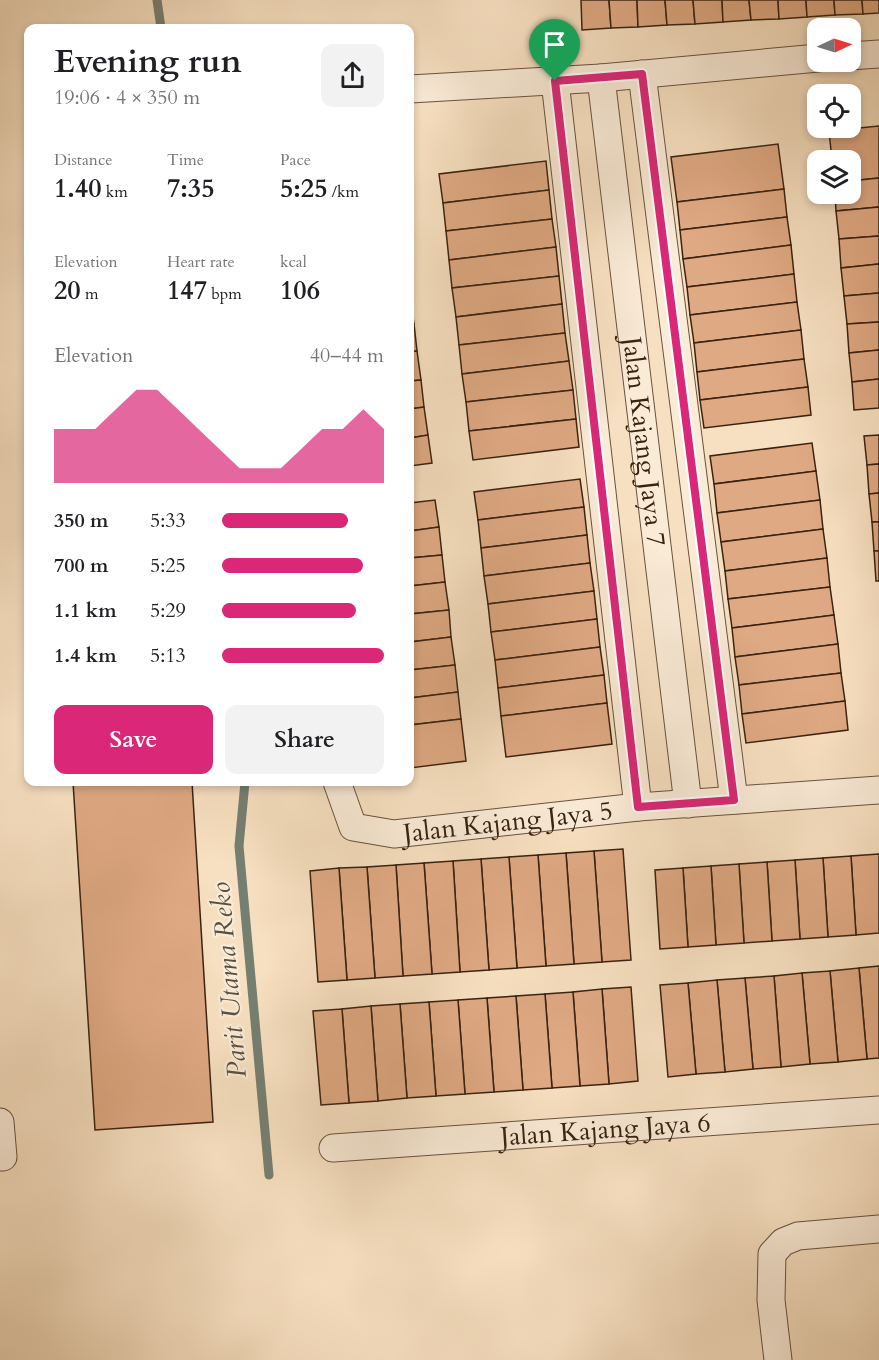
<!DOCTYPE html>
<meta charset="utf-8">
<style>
body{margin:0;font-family:Cardo,serif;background:#f2f2f2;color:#202124;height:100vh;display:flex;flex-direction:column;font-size:22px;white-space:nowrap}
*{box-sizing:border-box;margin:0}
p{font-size:20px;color:#757577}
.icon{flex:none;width:33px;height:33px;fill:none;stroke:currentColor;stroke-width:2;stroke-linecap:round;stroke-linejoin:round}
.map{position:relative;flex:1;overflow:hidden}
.panel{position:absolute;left:24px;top:24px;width:390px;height:762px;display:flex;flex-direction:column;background:#fff;border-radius:12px;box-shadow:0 3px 9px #0003}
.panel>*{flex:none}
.needle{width:39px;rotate:86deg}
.buttons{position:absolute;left:807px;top:18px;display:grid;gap:12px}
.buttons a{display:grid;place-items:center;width:54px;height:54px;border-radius:12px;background:#fff;box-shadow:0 3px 9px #0003;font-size:30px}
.pin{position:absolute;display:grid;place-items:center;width:51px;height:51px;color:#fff;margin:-62px -26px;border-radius:50% 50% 50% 0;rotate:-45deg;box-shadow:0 0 6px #0007}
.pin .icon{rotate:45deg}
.round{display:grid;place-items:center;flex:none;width:63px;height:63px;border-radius:12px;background:#f2f2f2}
.overview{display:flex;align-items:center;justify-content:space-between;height:102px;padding:0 30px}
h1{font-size:33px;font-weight:700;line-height:45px}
.metrics{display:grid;grid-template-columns:repeat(3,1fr);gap:9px;height:102px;padding:6px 30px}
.metrics div{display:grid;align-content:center}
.metrics b{font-size:26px;font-weight:700}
.metrics small{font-size:16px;font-weight:400}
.metrics p{font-size:16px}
.chart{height:168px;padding:12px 30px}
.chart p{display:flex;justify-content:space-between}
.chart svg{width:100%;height:108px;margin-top:6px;fill:#db2777;opacity:.7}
.cta{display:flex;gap:12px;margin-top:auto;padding:12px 30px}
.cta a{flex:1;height:69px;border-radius:12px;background:#db2777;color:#fff;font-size:24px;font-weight:700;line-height:69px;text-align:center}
.cta a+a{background:#f2f2f2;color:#202124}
ul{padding:0 30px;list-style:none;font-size:20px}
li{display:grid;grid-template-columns:96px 72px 1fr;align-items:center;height:45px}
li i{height:15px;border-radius:8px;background:#db2777}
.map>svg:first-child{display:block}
</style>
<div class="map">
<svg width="879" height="1360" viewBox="0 0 879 1360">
<rect width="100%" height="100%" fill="#f7e0c1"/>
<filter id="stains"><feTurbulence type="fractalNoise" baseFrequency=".00333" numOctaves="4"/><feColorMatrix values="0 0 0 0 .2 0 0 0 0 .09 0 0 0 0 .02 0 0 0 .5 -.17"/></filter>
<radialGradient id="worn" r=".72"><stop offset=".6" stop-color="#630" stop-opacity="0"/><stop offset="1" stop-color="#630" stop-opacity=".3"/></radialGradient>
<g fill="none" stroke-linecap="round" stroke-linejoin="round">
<g stroke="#757f71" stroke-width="9">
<polyline points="157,0 161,28"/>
<polyline points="245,782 239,846 269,1175"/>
</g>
</g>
<g fill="#dfa983" stroke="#3a2211" stroke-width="1.5">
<polygon points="581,0 609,0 611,28 582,30"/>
<polygon points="609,0 637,0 638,27 611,28"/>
<polygon points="637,0 665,0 667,25 638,27"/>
<polygon points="665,0 693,0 695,24 667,25"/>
<polygon points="693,0 722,0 723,22 695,24"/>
<polygon points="722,0 749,0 751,20 723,22"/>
<polygon points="749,0 778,0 779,19 751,20"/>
<polygon points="778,0 806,0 807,17 779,19"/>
<polygon points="806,0 834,0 835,15 807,17"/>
<polygon points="834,0 862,0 863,14 835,15"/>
<polygon points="862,0 879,0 879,13 863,14"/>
<polygon points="879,126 879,178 850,181 850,160 832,160 829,131"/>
<polygon points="28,144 28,195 25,145"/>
<polygon points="778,144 784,189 677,202 671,157"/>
<polygon points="546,161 549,190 443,203 439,174"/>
<polygon points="879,178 879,207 836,211 835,194 850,194 850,181"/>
<polygon points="784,189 787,217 680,230 677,202"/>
<polygon points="549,190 552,219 446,231 443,203"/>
<polygon points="879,207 879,236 839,239 836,211"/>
<polygon points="787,217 791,245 683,259 680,230"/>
<polygon points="552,219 556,247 449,260 446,231"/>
<polygon points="879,236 879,264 841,268 839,239"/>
<polygon points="791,245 794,274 687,287 683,259"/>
<polygon points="556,247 559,276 452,288 449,260"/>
<polygon points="879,264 879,293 844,296 841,268"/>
<polygon points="794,274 797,302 690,315 687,287"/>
<polygon points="559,276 562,304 456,317 452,288"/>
<polygon points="879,293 879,322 847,324 844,296"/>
<polygon points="410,296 414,324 410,324"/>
<polygon points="797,302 801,330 694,343 690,315"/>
<polygon points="562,304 565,333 459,345 456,317"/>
<polygon points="879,322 879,350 849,353 847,324"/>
<polygon points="410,324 414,324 417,351 410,352"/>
<polygon points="801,330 804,359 697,372 694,343"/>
<polygon points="565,333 569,361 462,374 459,345"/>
<polygon points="879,350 879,379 852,382 849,353"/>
<polygon points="417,351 421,380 410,381 410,352"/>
<polygon points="804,359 808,387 700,400 697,372"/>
<polygon points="569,361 573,390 466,402 462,374"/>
<polygon points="879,379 879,408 854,410 852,382"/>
<polygon points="421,380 424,407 410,409 410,381"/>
<polygon points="808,387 811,415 704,428 700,400"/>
<polygon points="573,390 576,419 469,431 466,402"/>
<polygon points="424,407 428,435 410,438 410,409"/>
<polygon points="576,419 579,447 473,460 469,431"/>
<polygon points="428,435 432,463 410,466 410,438"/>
<polygon points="879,435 879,464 867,465 864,436"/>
<polygon points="812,443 816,471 714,484 710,456"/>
<polygon points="879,464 879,493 869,494 867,465"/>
<polygon points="816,471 820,500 717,513 714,484"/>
<polygon points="580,479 584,507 478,520 474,492"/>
<polygon points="879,493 879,522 872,522 869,494"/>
<polygon points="435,500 439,527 410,531 410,503"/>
<polygon points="820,500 823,529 721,542 717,513"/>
<polygon points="584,507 587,535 481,548 478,520"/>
<polygon points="872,522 879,522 879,551 874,551"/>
<polygon points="439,527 442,555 410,558 410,531"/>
<polygon points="823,529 827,558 725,571 721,542"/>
<polygon points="587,535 590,563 484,576 481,548"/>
<polygon points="874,551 879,551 879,581 876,581"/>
<polygon points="442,555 445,582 410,586 410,558"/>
<polygon points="827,558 830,587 728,599 725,571"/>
<polygon points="590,563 594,591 488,604 484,576"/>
<polygon points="445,582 449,610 410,614 410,586"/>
<polygon points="830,587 834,615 732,628 728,599"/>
<polygon points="594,591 597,619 491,632 488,604"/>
<polygon points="449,610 451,637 410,642 410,614"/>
<polygon points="834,615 838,644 735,657 732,628"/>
<polygon points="597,619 600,647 495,660 491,632"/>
<polygon points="451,637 455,665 410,670 410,642"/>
<polygon points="838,644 841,673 739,685 735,657"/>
<polygon points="600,647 604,675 498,688 495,660"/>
<polygon points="455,665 458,692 410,698 410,670"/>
<polygon points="841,673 845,701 742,714 739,685"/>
<polygon points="604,675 607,703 501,716 498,688"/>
<polygon points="458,692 461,719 410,725 410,698"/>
<polygon points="845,701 848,730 746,743 742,714"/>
<polygon points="607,703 612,744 506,757 501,716"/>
<polygon points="461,719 466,761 410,768 410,725"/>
<polygon points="73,782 192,782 213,1122 95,1130"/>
<polygon points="623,849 631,960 602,962 594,851"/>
<polygon points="594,851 602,962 574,964 566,853"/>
<polygon points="566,853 574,964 546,966 538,855"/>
<polygon points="879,854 879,933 856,935 851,856"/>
<polygon points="538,855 546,966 517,968 509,857"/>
<polygon points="851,856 856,935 828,937 823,858"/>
<polygon points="509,857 517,968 489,970 481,859"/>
<polygon points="823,858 828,937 800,939 795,860"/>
<polygon points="481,859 489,970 460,972 453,861"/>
<polygon points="795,860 800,939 772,941 767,862"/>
<polygon points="453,861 460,972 432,974 424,863"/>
<polygon points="767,862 772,941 744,943 739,864"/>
<polygon points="424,863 432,974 403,976 396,865"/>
<polygon points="739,864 744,943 716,945 711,866"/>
<polygon points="396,865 403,976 375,978 367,867"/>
<polygon points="711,866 716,945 688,947 683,868"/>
<polygon points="367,867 375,978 347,980 339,868"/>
<polygon points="339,868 347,980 318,982 310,871"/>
<polygon points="683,868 688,947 660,949 655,870"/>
<polygon points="879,966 879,1058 867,1059 859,968"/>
<polygon points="859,968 867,1059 838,1062 830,971"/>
<polygon points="830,971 838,1062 810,1064 802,973"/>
<polygon points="802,973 810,1064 781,1067 774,976"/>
<polygon points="774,976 781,1067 753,1069 745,978"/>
<polygon points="745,978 753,1069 725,1072 717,980"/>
<polygon points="717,980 725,1072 696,1074 688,983"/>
<polygon points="688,983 696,1074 668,1077 660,985"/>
<polygon points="631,987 638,1081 609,1084 602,989"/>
<polygon points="602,989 609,1084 580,1086 573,992"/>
<polygon points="573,992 580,1086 552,1088 545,994"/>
<polygon points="545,994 552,1088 523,1090 516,996"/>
<polygon points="516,996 523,1090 494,1092 487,998"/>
<polygon points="487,998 494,1092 465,1094 458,1000"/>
<polygon points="458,1000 465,1094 436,1096 429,1002"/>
<polygon points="429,1002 436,1096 407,1098 400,1004"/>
<polygon points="400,1004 407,1098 378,1101 371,1006"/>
<polygon points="371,1006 378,1101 349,1103 342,1009"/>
<polygon points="342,1009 349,1103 321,1105 313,1011"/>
</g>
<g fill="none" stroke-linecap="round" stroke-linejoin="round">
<defs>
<g id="street">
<polyline points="850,56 879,54"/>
<polyline points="642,74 734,800"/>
<path id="s1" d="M 601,78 L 688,804"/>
<polyline points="555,81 638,807"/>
<polyline points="410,89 601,78 818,58"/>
<path id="s2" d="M 337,782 L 353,827 L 394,834 L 638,807 L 879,790"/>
<polyline points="0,1122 3,1157 0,1157"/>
<path id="s3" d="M 333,1148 L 879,1110"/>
<polyline points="778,1360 771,1300 772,1254 783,1242 798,1236 879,1229"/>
</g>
</defs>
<use href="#street" stroke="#69523d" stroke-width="29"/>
<use href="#street" stroke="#faebd7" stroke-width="27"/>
</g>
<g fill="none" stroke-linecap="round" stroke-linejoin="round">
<defs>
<polygon id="route" points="642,74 734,800 638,807 555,81"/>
</defs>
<use href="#route" stroke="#fff" stroke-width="12"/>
<use href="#route" stroke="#db2777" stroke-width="8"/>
</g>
<g text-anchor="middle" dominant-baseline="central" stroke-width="4.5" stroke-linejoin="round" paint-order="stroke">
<g font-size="26" fill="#3a2211" stroke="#faebd7">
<text stroke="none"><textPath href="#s1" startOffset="366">Jalan Kajang Jaya 7</textPath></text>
<text stroke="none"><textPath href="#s2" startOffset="204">Jalan Kajang Jaya 5</textPath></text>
<text stroke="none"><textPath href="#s3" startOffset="273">Jalan Kajang Jaya 6</textPath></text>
</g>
<g font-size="27" font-style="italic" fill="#585041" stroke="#faebd7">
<text transform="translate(229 980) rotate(-95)">Parit Utama Reko</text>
</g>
</g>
<rect width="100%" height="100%" filter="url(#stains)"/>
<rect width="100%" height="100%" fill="url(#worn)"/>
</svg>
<div class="buttons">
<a><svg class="needle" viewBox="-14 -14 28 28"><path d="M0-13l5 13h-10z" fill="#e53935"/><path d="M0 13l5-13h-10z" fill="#757577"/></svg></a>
<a><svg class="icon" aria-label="locate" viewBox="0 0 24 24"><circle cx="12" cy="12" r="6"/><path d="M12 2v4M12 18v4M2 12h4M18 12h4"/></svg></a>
<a><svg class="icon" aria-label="layers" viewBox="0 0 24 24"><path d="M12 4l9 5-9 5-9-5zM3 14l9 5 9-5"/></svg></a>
</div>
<div class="pin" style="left:555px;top:81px;background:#1e9e55"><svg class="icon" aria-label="arrive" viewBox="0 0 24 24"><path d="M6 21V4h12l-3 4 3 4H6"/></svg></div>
<section class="panel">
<div class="overview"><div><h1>Evening run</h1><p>19:06 · 4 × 350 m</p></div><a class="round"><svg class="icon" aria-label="share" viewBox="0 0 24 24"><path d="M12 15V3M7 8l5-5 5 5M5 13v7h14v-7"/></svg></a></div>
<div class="metrics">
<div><p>Distance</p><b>1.40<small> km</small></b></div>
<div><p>Time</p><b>7:35</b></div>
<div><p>Pace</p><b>5:25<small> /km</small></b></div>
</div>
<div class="metrics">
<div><p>Elevation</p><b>20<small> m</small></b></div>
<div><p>Heart rate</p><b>147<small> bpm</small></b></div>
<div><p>kcal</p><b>106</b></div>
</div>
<div class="chart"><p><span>Elevation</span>40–44 m</p>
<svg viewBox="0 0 160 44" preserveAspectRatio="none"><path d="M0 44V22L10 22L20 22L30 14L40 6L50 6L60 14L70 22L80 30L90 38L100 38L110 38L120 30L130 22L140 22L150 14L160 22V44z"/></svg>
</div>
<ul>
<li><b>350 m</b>5:33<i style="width:78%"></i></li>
<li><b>700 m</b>5:25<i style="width:87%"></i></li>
<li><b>1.1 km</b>5:29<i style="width:83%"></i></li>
<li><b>1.4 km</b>5:13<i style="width:100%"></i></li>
</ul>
<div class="cta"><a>Save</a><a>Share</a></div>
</section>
</div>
